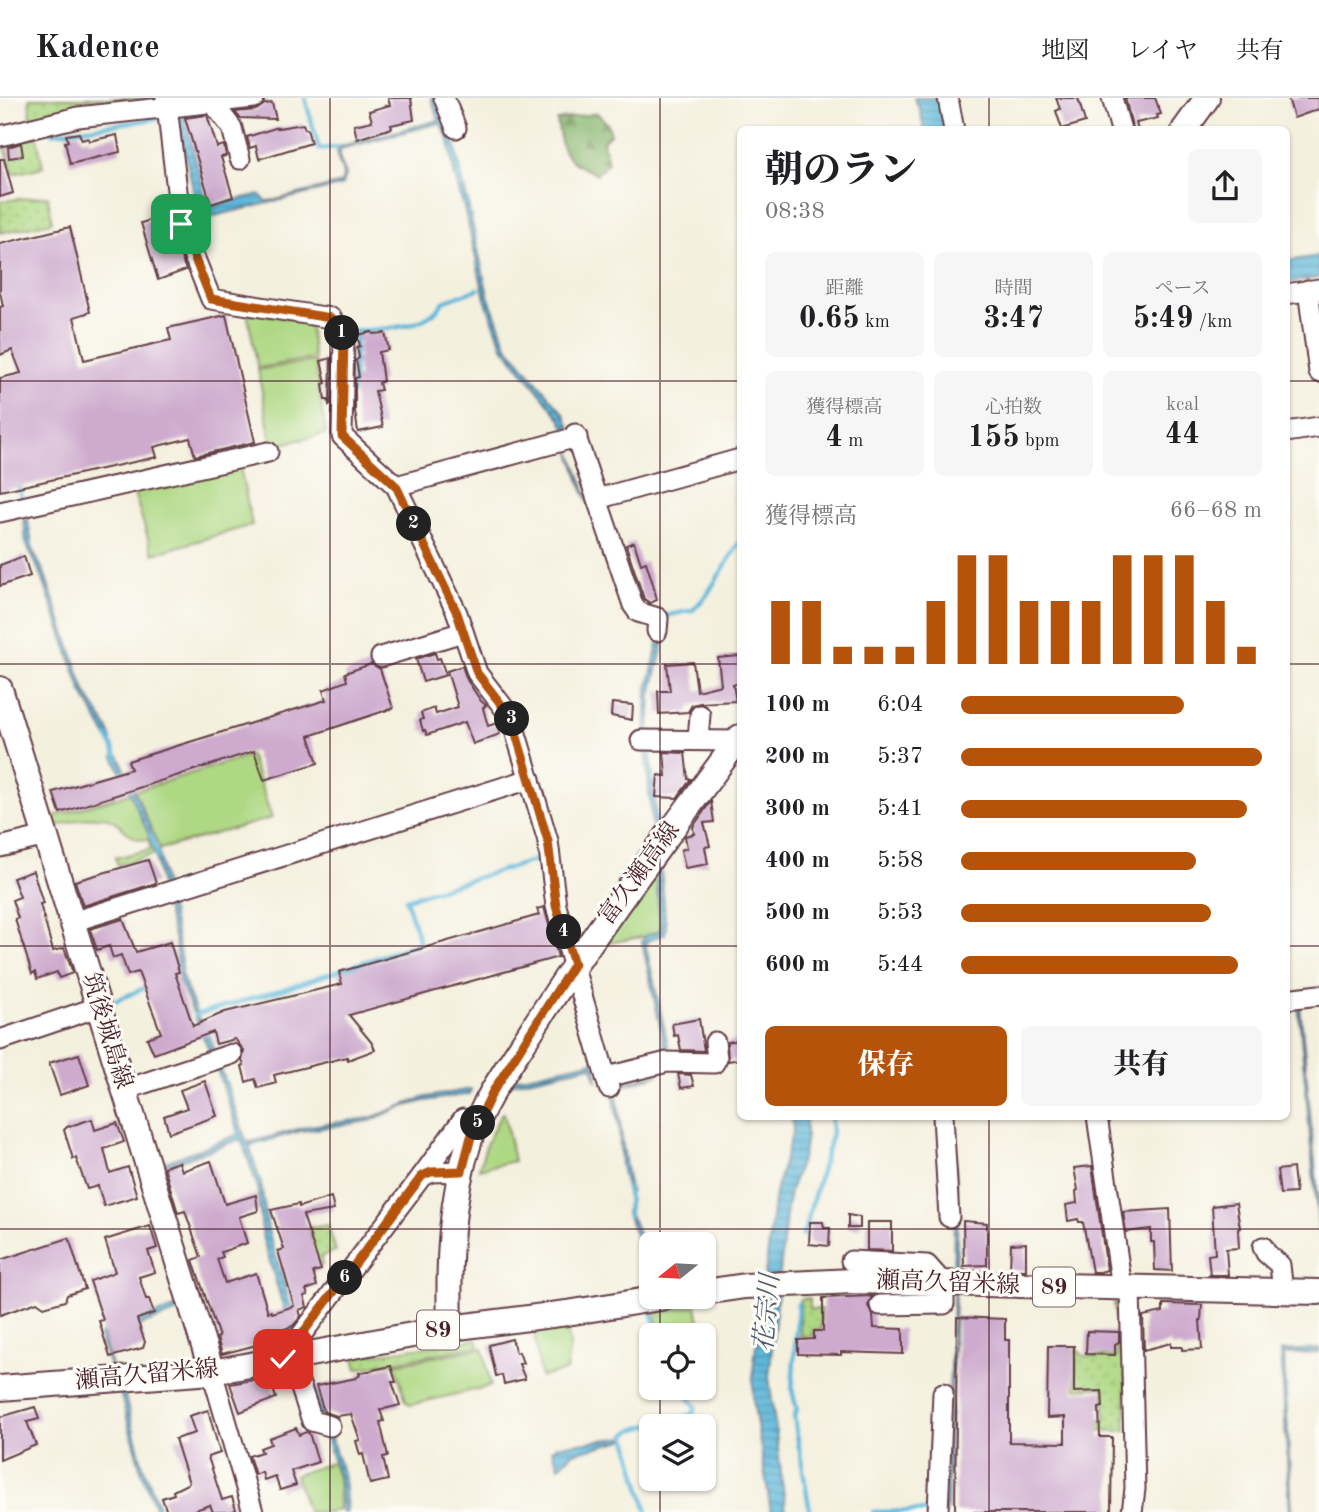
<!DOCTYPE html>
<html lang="ja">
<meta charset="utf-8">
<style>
body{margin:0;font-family:"Old Standard TT","Noto Serif JP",serif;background:#f6f6f6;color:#202124;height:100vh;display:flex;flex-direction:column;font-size:26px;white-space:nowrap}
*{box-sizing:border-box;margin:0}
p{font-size:23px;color:#757577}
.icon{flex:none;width:38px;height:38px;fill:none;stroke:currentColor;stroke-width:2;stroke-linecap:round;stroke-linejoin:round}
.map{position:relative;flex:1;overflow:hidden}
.sheet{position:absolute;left:737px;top:28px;width:553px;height:994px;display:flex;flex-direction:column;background:#fff;border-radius:10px;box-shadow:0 2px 5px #0004}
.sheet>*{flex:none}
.needle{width:46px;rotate:252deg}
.buttons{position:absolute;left:639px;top:1134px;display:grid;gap:14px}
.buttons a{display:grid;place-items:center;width:77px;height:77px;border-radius:10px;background:#fff;box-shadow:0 2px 5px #0004;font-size:35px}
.pin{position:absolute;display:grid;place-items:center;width:60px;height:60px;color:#fff;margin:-30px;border-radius:14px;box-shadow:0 4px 10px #0006}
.km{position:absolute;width:35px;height:35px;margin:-18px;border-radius:50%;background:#222;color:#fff;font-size:19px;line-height:35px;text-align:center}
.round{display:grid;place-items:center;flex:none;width:74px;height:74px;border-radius:10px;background:#f6f6f6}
.overview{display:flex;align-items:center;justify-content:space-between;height:119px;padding:0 28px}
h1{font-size:38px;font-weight:800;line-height:52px}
.stats{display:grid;grid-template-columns:repeat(3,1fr);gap:10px;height:119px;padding:7px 28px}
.stats div{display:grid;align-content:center;border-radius:10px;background:#f6f6f6;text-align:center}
.stats b{font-size:30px;font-weight:800}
.stats small{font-size:19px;font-weight:400}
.stats p{font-size:19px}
.chart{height:196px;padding:14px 28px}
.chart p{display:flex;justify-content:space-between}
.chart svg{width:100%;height:126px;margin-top:7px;stroke:#b45309;stroke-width:6}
.cta{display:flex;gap:14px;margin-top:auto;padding:14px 28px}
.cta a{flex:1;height:80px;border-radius:10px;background:#b45309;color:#fff;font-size:28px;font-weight:800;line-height:80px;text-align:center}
.cta a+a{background:#f6f6f6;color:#202124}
ul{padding:0 28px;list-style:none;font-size:23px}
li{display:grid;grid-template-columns:112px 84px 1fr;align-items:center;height:52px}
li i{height:18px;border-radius:9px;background:#b45309}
header{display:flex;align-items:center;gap:42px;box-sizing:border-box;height:98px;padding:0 35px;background:#fff;border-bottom:2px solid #e0e0e0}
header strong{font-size:33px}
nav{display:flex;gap:38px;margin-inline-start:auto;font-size:24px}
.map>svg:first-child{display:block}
</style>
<header>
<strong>Kadence</strong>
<nav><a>地図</a><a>レイヤ</a><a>共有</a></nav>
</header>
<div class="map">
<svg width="1319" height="1414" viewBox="0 0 1319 1414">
<defs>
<pattern id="forest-firs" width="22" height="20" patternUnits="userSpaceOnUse" patternTransform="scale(1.75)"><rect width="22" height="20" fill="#8ab871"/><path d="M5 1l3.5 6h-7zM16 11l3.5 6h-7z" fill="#73955d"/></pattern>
<pattern id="park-tufts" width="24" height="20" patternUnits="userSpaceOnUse" patternTransform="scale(1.75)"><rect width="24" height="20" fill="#aed883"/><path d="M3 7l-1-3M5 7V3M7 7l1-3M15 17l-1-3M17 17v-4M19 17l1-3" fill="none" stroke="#97b971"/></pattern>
<pattern id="garden-dots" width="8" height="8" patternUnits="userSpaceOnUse" patternTransform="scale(1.75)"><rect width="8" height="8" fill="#aed883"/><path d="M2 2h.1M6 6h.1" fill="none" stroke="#97b971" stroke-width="1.8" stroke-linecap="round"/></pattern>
<pattern id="water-rules" width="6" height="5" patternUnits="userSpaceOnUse" patternTransform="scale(1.75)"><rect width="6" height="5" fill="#5db7da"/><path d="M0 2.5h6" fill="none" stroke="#4f94b1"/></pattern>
</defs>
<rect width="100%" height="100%" fill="#fdfcf7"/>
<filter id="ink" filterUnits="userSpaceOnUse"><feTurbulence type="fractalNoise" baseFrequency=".0143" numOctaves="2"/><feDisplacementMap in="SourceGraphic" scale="14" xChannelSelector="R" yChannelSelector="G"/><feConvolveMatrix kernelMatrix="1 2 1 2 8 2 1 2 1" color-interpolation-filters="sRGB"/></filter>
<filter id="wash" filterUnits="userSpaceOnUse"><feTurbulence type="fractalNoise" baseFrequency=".00686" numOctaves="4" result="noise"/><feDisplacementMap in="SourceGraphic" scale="28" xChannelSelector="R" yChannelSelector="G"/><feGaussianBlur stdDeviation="1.57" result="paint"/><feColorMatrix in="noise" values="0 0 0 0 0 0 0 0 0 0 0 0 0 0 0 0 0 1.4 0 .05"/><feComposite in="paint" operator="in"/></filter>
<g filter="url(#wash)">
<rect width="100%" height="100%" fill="#f4f0de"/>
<g fill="#aed883" stroke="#7c7c57" stroke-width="2">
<polygon points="247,214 309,223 314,260 258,270"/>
<polygon points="315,263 326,336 272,348 258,272"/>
<polygon points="239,364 252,427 153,456 133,392"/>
<polygon points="250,657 272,720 160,751 135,693"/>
<path d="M 131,695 L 149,737 L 154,756 L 118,767 L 115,760 L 151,751 L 148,741 C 128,746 122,720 102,719 C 90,717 66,726 53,729 L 49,720 Z"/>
<polygon points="655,769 660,832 642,839 602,846"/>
<polygon points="504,1015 514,1063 479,1071 487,1044 501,1016"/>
<polygon points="567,1229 570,1248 566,1273 541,1279 534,1234"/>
<polygon points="483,1250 491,1288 410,1307 406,1303 395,1266"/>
<polygon points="333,1364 338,1380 339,1411 329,1414 308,1414 295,1377"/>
</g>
<path fill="url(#forest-firs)" stroke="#6a6c4e" stroke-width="2" d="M 597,15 L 607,25 L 611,35 L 603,43 L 608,65 L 597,76 C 564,63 562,56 557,22 Z"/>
<polygon fill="url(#park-tufts)" stroke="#7c7c57" stroke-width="2" points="696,1207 700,1228 711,1227 712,1278 704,1282 704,1237 661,1237 655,1215"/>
<g fill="url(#garden-dots)" stroke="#7c7c57" stroke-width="2">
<polygon points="29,0 159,0 160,5 31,26"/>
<polygon points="37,38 43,69 13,76 4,46"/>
<polygon points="48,98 52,124 0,135 0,103"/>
<path d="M 328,1127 L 336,1153 L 322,1158 L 322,1168 L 315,1169 C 313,1156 314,1139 306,1130 Z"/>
<polygon points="810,1200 810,1211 821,1211 821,1231 813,1232 812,1238 800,1238 800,1201"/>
<polygon points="1114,1205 1124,1205 1126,1333 1079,1332 1079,1324 1105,1322 1104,1289 1076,1291 1076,1251 1084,1258 1117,1259"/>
<polygon points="477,1241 479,1248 357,1271 354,1259"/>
</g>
<g fill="url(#water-rules)" stroke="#546b82" stroke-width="2">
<polygon points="431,0 439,0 452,33 488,197 507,248 565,317 570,330 566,332 560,320 503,249 485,201 468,125 454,75 449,43 440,25 340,51 340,62 346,76 343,86 340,88 210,119 198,116 178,21 183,14 208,109 259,96 266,103 275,102 341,85 344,75 338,62 337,49 439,22"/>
<polygon points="914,0 940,0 946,31 924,31 920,12"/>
<polygon points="1319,158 1319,180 1286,185 1286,163"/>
<polygon points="570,351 630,514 666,520 668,527 651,597 649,637 645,636 647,593 663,526 637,525 625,514 591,411 581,388"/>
<polygon points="24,421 28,422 33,453 44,474 86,595 108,631 112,642 109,643 82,594 42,479 26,445"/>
<polygon points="645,646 650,646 666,830 665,836 647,843 646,848 670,956 666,956 642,844 645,838 661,832"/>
<polygon points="119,658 155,741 151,742 114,659"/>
<polygon points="159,753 165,790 175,829 182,868 181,876 198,919 207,931 215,953 210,955 179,882 175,844 161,791 155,755"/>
<polygon points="1298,906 1300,906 1319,1110 1319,1138"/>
<polygon points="595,963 597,984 592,968 509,986 495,985"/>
<polygon points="221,970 246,1042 251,1044 309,1028 370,1020 422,1000 471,991 470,996 425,1003 399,1010 370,1023 301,1033 249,1048 261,1085 268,1132 319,1304 344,1379 347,1414 342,1414 339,1380 292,1238 263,1141 257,1087 241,1041 167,1067 165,1064 239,1036 217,972"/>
<path d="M 659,976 L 616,991 C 622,1026 622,1060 631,1094 L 627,1095 L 621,1067 L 619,1030 L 612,987 Z"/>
<polygon points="953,1018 958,1116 947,1414 944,1414 953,1202 954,1120 949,1019"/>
<polygon points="792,1019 806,1019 806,1037 803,1057 790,1093 786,1117 769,1279 786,1414 771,1414 753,1302 753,1272 775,1095 793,1033"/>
<path d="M 626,1112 C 640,1127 643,1158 646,1178 L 643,1179 L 636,1141 Z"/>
<polygon points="177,1209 179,1214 103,1240 113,1273 123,1290 142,1365 161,1414 157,1414 140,1370 121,1298 99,1239 101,1236"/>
<polygon points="1319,1251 1319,1255 1284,1256 1292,1414 1290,1414 1281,1253"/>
<polygon points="623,1339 624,1342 573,1355 559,1369 552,1352 557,1348"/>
</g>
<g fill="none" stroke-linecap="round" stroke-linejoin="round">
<g stroke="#5db7da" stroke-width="4.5">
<polyline points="305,0 319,51 338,49"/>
<polyline points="52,35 162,20"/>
<path d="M 352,295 L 356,233 C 384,231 428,231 443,204 L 478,191"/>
<polyline points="18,386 22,404"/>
<polyline points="664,521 665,518 693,512 706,498 740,444"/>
<polyline points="108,638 118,662"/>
<polyline points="151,737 158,759"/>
<polyline points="108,906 149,888"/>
<polyline points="195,917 284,891 420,845 406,801 543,760"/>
<polyline points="628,1089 629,1118"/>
<polyline points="803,1137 832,1035 831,1018"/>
<polyline points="644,1174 647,1193"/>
<polyline points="798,1206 792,1292 797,1312 794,1319 810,1414"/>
<polyline points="650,1208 658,1237"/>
<polyline points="647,1414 626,1337 632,1332 693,1316 696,1309 681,1290"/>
<polyline points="873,1414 931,1413"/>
</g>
</g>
<g id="blocks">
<g fill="#cdaace">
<polygon points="388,0 411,0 414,22 391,27 392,30 357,41 354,27 372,23 369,13 390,7"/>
<polygon points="1056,0 1078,0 1085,24 1062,31 1056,13 1060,11"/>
<polygon points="1125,0 1155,0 1161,16 1157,17 1158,20 1136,25 1138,32 1133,32"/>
<polygon points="1288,0 1319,0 1319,11 1294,20"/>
<polygon points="272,5 276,21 240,20 235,14 256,12 265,6"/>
<polygon points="207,17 217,49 224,47 226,58 221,59 233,99 211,106 185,20"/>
<polygon points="303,26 305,31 307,31 311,45 259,61 256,48 250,50 247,39 278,29 278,30"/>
<polygon points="79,35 82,42 88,40 89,43 117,37 120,54 70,66 65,44 68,43 66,37"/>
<polygon points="21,45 23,58 9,60 8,49"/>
<polygon points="0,61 4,61 13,95 0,99"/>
<polygon points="168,117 170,131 186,172 158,182 141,125"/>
<polygon points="70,129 90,214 74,219 84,262 171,242 168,230 226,217 255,344 195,358 190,340 154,349 157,359 0,393 0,280 21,275 12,252 0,257 0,209 3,208 0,194 0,146"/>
<polygon points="372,234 373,236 385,235 389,252 379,254 383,283 379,285 381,292 375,293 383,329 358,334 355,313 355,280 359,279 356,262 359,260 357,249 360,248 357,237"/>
<polygon points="331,260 330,306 329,307 328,302 325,302 323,286 326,285 321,263"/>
<polygon points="634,444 641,466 646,464 653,486 657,502 650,505 644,501 626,447"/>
<polygon points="24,458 30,478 0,488 0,467"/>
<polygon points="435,555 437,561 440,560 446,577 423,584 416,561"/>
<polygon points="739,558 740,586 733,586 736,603 700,605 692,607 688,614 659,616 658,593 670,593 667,566 693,564 697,593 721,587 718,560"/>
<polygon points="371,566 380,571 393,610 309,638 318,665 264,682 254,653 60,715 53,694 131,671 128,663 326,602 323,592 347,583 345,575"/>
<polygon points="462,568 467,582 481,603 486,607 483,610 488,628 497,625 500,636 473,646 465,624 427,637 425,632 423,633 420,622 423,621 421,615 434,610 436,616 458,609 447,573"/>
<polygon points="612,605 633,607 632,622 611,618"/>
<polygon points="664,654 685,655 688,681 691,681 677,700 656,699 658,677 666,678"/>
<polygon points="711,703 714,724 704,725 710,748 705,749 708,766 685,770 681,752 687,750 685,738 694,736 693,729"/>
<polygon points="148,762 156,785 83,808 75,783"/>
<polygon points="33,773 43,805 40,806 53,853 64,850 73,875 59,880 57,874 37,881 35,874 32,876 15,821 18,820 12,802 20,799 13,780"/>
<polygon points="544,809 558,859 349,917 372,945 375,952 348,962 347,959 274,977 276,985 258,990 255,981 246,984 242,968 244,967 242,963 244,953 235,941 216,946 213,934 154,956 147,940 161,935 138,874 128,877 121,857 113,860 109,848 97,852 90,831 123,821 136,854 170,844 179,874 175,875 193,928 225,914 342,886 339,874 539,817 537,811"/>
<polygon points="699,921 704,953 681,952 678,937 674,938 672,926"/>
<polygon points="740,942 740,961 728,963 727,944"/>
<polygon points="79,956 89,987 60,997 49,965"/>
<polygon points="678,976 691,977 694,988 681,990"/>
<polygon points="205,983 217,1018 169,1035 164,1018 187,1010 180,992"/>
<polygon points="92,1021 95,1032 117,1025 124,1044 104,1051 110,1075 128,1069 137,1098 104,1108 98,1088 87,1091 76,1060 73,1061 64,1032 67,1029"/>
<polygon points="211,1063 225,1106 256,1097 258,1113 239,1119 247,1145 221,1154 223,1159 217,1161 225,1185 256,1175 268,1214 271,1213 272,1215 294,1208 278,1153 284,1151 271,1112 299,1106 299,1109 331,1099 334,1112 303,1117 321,1172 313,1174 317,1188 306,1192 308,1197 304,1198 307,1209 299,1212 301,1218 293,1228 284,1231 285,1238 279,1247 265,1249 264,1245 222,1256 217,1240 219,1239 193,1162 201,1159 185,1113 178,1115 164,1069 179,1064 182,1073"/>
<polygon points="1092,1068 1107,1172 1100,1174 1092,1174 1083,1124 1079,1124 1078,1121 1068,1123 1066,1107 1077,1105 1076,1093 1078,1092 1074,1070"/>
<polygon points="1293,1070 1296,1095 1280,1096 1277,1072"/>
<polygon points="1236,1105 1240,1130 1238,1131 1239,1150 1226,1151 1228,1177 1210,1177 1208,1157 1215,1156 1212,1108"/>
<polygon points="1170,1111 1172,1173 1155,1172 1154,1144 1151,1144 1151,1131 1126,1134 1123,1114"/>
<polygon points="848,1117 860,1119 860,1130 848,1130"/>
<polygon points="963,1123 987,1125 987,1167 964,1168"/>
<polygon points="810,1124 823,1124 824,1130 830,1130 829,1148 809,1146"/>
<polygon points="867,1124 892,1124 892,1153 867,1152"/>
<polygon points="150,1128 157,1150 148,1153 155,1174 139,1179 146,1201 149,1201 154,1215 137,1221 145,1244 143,1250 110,1259 99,1223 103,1222 90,1183 115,1174 105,1142"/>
<polygon points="69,1140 85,1191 67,1197 65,1203 44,1209 37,1204 0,1217 0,1162"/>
<polygon points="1026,1145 1026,1172 1010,1172 1011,1146"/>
<polygon points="872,1198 868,1208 873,1217 874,1230 903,1231 903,1256 841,1254 841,1257 798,1256 798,1242 814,1241 814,1233 823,1233 823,1200"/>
<polygon points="1163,1206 1202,1207 1201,1222 1200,1222 1202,1251 1182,1252 1182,1249 1171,1249 1171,1245 1144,1252 1143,1218 1163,1214"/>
<polygon points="957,1219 1005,1221 1005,1242 1009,1242 1009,1344 1065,1345 1065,1319 1047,1320 1048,1248 1074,1248 1074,1294 1102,1293 1103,1309 1099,1310 1100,1339 1112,1339 1111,1414 955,1414"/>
<polygon points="1087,1233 1119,1234 1119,1244 1115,1246 1115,1257 1086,1256"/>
<polygon points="512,1241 516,1255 519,1254 523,1265 519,1266 525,1281 504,1286 502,1277 496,1278 489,1247"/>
<polygon points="391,1268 396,1284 392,1284 400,1307 380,1312 384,1323 380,1324 388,1358 383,1359 388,1382 370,1386 363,1356 360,1357 356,1343 360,1342 351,1316 337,1318 324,1314 316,1288 356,1280 360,1277 359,1275"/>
<polygon points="269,1279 276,1300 240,1314 230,1286"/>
<polygon points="35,1309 39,1321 27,1324 36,1347 0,1362 0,1319"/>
<polygon points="208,1312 220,1355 208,1359 222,1402 232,1399 236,1412 230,1414 213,1414 210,1407 189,1414 167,1414 162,1400 174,1396 173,1393 189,1385 175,1341 195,1335 189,1318"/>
<polygon points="296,1330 299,1337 306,1334 309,1335 318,1364 291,1373 296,1387 280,1392 275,1378 264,1382 262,1374 255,1377 249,1358 262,1354 260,1350 271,1346 269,1340"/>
</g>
</g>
</g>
<g filter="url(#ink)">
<use href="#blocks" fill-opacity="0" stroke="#643e46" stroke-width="2"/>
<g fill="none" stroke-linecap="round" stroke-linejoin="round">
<defs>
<g id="minor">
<polyline points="166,0 181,126 211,201 331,220 344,238 342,338 396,388 457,515 477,575 511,619 548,743 556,808 609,990"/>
<polyline points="444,0 456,30"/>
<polyline points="948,0 954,32"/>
<polyline points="1112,0 1121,32"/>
<polyline points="213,5 232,30 240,61"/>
<polyline points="0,38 78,19 254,0"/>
<polyline points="1308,192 1319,274"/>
<polyline points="1286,196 1319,191"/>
<polyline points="1286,334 1319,329"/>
<polyline points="575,336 633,507 638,514 658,520 657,533"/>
<polyline points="396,388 577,339"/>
<polyline points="597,401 740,361"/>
<polyline points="0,414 268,354"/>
<polyline points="381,559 463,534"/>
<polyline points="698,641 700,617"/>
<polyline points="641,642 738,643"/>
<polyline points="0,749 46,738"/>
<polyline points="72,824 530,681"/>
<polyline points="1286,901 1319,897"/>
<polyline points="0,942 98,909"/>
<polyline points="607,979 667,964 714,965 717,960 715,944"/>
<polyline points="124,992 232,956"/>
<polyline points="943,1018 949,1119"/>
<polyline points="1097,1018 1122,1190"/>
<polyline points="422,1078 463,1021"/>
<polyline points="1263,1149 1266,1155 1280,1167 1283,1194"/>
<polyline points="851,1163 927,1167 944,1186 944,1206 880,1207"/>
<polyline points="1130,1191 1135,1391 1132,1414"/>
<polyline points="291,1260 312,1323 330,1328"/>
<polyline points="283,1261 422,1078 431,1074 462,1073"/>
<polyline points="212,1274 253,1414"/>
<polyline points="938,1414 943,1295"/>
</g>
<g id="major">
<polyline points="1184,32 1207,0"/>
<polyline points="0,591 212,1274"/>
<polyline points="704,1194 745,1188 854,1183 1319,1194"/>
<path d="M 450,1230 C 448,1165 450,1102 470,1041 C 484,1001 511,965 533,930 C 597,830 670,735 740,639"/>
<polyline points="0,1290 212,1274 450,1230 567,1215 666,1199"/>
</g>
</defs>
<use href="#minor" stroke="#643e46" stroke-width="23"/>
<use href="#major" stroke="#643e46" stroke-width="28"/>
<use href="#minor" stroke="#fff" stroke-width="19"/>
<use href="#major" stroke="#fff" stroke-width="24"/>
</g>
</g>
<g fill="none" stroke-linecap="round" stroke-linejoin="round" filter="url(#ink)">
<defs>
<polyline id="route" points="181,126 211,201 331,220 344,238 342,338 396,388 457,515 477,575 511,619 548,743 556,808 574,866 492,995 471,1039 462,1073 431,1074 422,1078 283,1261"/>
</defs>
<use href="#route" stroke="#fff" stroke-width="14"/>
<use href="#route" stroke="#b45309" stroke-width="9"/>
</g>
<path fill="none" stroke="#4a1f2b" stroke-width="2" stroke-opacity="0.55" d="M 330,0 L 330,1414M 660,0 L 660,1146M 989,0 L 989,32M 0,283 L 740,283M 1286,283 L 1319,283M 0,566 L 740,566M 1286,566 L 1319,566M 0,848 L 740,848M 1286,848 L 1319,848M 989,1018 L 989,1414M 0,1131 L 1319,1131M 660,1199 L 660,1237M 660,1290 L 660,1328M 660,1381 L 660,1414"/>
<g text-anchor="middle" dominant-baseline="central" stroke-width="6" stroke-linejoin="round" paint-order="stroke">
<g fill="#fdfcf7" stroke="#806168" stroke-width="2">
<rect x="1033" y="1169.5" width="42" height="39" rx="5"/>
<rect x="417" y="1212.5" width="42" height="39" rx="5"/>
</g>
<g font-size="23" font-weight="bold" fill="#4a1f2b">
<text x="1054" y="1189">89</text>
<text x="438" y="1232">89</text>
</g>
<g font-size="24" fill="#4a1f2b" stroke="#fdfcf7">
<text transform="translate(640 776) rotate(-54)">富久瀬高線</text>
<text transform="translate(106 933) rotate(73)">筑後城島線</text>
<text transform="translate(948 1186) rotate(2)">瀬高久留米線</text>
<text transform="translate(147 1278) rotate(-5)">瀬高久留米線</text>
</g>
<g font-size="26" font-style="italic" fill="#525c71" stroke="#fdfcf7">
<text transform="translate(768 1215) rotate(-85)">花宗川</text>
</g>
</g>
</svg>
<div class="buttons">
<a><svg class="needle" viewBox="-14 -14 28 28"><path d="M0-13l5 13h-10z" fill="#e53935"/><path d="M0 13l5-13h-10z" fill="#757577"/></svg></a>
<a><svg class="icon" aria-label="locate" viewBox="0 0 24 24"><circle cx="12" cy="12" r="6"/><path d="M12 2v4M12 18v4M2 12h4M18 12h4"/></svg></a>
<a><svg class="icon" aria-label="layers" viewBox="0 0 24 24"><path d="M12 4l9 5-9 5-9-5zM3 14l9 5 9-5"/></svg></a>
</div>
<div class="pin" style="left:181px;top:126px;background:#1e9e55"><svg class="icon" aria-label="arrive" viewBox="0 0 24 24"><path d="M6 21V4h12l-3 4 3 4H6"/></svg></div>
<div class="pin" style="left:283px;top:1261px;background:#d93025"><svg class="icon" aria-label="check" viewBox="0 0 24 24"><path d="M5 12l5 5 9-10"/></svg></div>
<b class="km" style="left:342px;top:235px">1</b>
<b class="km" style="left:414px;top:426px">2</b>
<b class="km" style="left:512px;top:621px">3</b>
<b class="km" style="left:564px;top:834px">4</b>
<b class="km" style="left:478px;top:1025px">5</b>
<b class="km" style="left:345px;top:1180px">6</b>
<section class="sheet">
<div class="overview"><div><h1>朝のラン</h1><p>08:38</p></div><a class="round"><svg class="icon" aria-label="share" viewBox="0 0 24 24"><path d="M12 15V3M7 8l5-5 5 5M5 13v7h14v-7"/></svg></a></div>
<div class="stats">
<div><p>距離</p><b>0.65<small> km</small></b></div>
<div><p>時間</p><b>3:47</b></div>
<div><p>ペース</p><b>5:49<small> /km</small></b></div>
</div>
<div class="stats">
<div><p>獲得標高</p><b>4<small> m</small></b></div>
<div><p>心拍数</p><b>155<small> bpm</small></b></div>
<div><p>kcal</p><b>44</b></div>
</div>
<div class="chart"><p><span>獲得標高</span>66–68 m</p>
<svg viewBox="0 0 160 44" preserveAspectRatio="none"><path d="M5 44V22M15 44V22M25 44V38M35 44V38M45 44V38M55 44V22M65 44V6M75 44V6M85 44V22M95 44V22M105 44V22M115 44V6M125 44V6M135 44V6M145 44V22M155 44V38"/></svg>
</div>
<ul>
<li><b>100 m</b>6:04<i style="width:74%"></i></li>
<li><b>200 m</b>5:37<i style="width:100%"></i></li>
<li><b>300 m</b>5:41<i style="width:95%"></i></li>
<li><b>400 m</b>5:58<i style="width:78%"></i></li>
<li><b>500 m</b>5:53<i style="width:83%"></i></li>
<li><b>600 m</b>5:44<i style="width:92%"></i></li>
</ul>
<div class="cta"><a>保存</a><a>共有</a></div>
</section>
</div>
